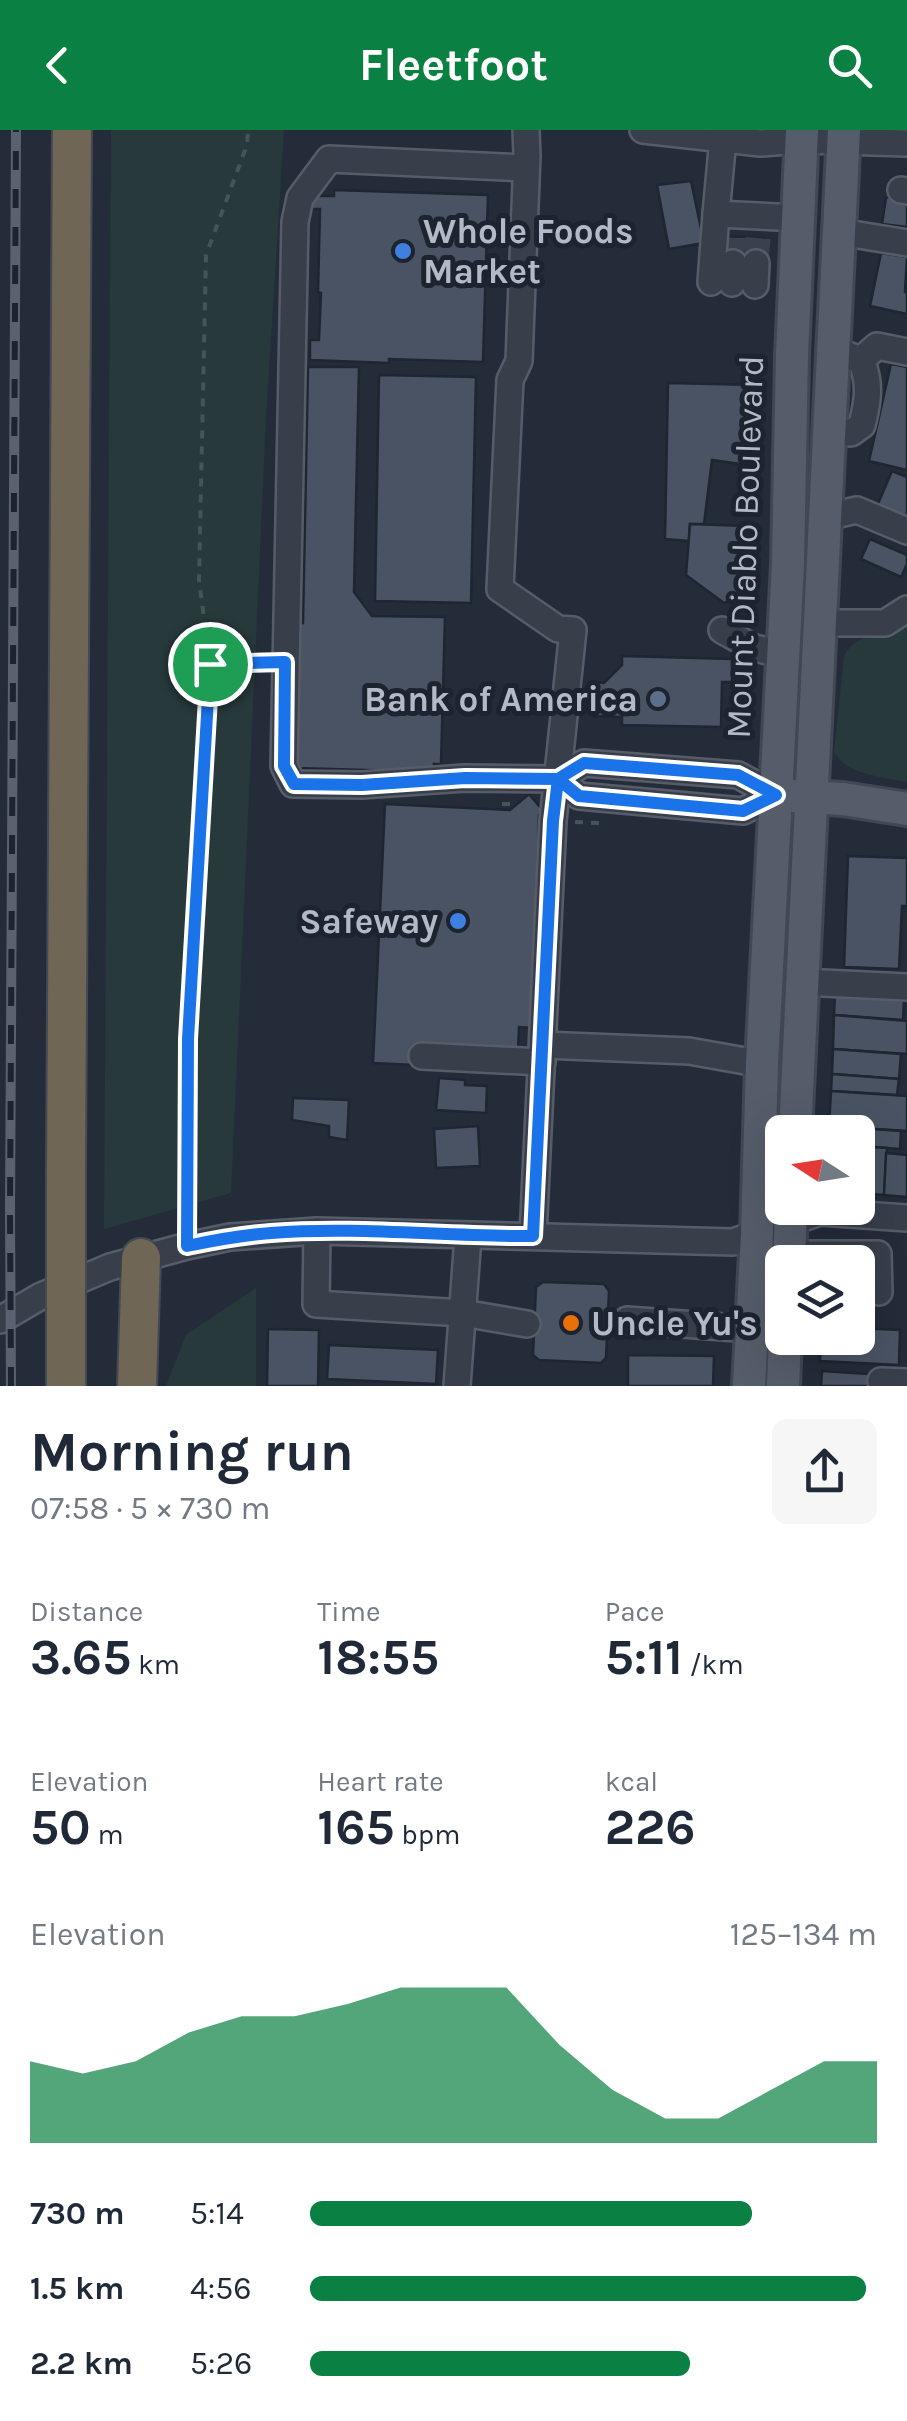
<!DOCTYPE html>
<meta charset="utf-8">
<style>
body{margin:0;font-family:Karla,sans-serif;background:#f6f6f7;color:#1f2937;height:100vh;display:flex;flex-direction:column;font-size:38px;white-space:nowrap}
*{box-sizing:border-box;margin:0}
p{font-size:32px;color:#747a83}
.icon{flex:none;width:55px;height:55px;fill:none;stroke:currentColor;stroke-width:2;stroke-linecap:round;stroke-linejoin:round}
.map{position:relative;height:1256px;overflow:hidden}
.sheet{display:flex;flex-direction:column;background:#fff;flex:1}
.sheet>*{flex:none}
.needle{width:65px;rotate:282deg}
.controls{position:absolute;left:765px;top:985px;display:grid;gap:20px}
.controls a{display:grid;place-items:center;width:110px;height:110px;border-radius:15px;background:#fff;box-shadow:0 10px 40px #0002;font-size:50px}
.pin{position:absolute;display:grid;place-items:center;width:85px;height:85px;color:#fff;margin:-42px;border:5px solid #fff;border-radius:50%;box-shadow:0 2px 10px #0007}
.round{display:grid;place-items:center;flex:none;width:105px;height:105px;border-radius:15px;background:#f6f6f7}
.headline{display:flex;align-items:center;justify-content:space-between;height:170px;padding:0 30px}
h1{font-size:55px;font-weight:700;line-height:75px}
.stats{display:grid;grid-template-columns:repeat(3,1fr);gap:15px;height:170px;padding:10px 30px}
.stats div{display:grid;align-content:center}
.stats b{font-size:50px;font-weight:700}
.stats small{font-size:28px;font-weight:400}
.stats p{font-size:28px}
.chart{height:280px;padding:20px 30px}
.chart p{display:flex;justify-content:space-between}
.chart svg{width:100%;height:180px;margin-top:10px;fill:#0b8043;opacity:.7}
ul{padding:0 30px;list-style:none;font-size:32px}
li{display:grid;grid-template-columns:160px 120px 1fr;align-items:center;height:75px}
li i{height:25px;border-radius:12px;background:#0b8043}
header{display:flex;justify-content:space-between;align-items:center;height:130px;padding:0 30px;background:#0b8043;color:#fff;font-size:45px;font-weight:700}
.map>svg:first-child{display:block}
</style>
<header><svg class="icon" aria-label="back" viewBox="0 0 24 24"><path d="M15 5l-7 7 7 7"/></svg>Fleetfoot<svg class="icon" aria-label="search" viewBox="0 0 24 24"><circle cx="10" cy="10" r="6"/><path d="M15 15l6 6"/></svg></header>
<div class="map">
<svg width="907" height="1256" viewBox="0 0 907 1256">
<rect width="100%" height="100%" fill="#242c39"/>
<g fill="#27393b">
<polygon points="111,0 284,0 266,288 231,1063 104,1099"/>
<path d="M 907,495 L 907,652 C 882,647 847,645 834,622 L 844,526 C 859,499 883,510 907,495 Z"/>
<polygon points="256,1158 256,1256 166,1256 186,1205"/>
</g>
<g fill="#4a5363" stroke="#1f2531" stroke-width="2.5">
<polygon points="691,51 704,113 669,119 657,55"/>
<polygon points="334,60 488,65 483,232 389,229 389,233 310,230 310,210 319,210 321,163 318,162 320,79 309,79 309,70 315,66 334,66"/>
<polygon points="886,67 907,69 907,97 882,94"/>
<polygon points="718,106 764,108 763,134 717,132"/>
<polygon points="881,123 907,127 905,162 907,163 907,184 870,176"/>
<polygon points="891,234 907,237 907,340 869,331"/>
<polygon points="308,237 359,237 354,462 372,486 445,487 441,634 434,634 435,642 296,638 295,493 303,493"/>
<polygon points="379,245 476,247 471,473 375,471"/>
<polygon points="668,253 758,255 754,336 712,330 704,394 690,394 689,411 665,409"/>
<polygon points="892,341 907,347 907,389 877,376"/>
<polygon points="690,394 747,396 744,462 724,473 686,445"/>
<polygon points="870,409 907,425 907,434 901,447 861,429"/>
<polygon points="622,526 732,529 732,552 722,552 721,597 622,595 622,587 593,586 594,552 604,553 622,535"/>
<polygon points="529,664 544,682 539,685 534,898 519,897 518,922 415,935 373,933 385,674 510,680"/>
<polygon points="848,726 907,728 907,776 902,776 899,839 844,837"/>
<polygon points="835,864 904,869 903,890 834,885"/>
<polygon points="834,885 907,891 907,924 833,919"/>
<polygon points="833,919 901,924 899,949 832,944"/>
<polygon points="832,944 899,949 897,965 831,961"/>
<polygon points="439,948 465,950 465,955 487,956 486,983 436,980"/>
<polygon points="831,961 907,966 907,1001 829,996"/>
<polygon points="293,968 349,970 347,1010 329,1007 329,996 292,990"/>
<polygon points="478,996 480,1036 436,1038 434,999"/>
<polygon points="829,996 901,1001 900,1019 858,1016 858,1002 829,1002"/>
<polygon points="858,1016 887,1018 884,1065 858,1063"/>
<polygon points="886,1023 907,1025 907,1067 884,1065"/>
<polygon points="858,1149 868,1149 867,1196 858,1196"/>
<polygon points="543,1152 604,1154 609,1161 606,1228 601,1233 539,1230 533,1225 536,1157"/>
<polygon points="858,1198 900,1200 899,1235 820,1231 821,1208 858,1208"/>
<polygon points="268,1199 319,1200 318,1256 267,1256"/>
<polygon points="329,1215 438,1220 436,1254 327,1249"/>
<polygon points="628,1225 714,1226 713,1256 628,1256"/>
<polygon points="822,1241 869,1244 868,1256 821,1256"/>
</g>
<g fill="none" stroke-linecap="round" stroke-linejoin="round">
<g stroke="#39414e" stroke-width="25" stroke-dasharray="25 12" stroke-linecap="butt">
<polyline points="733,133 735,106"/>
<polyline points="756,133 758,108"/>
</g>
<defs>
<g id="minor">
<polyline points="526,0 527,26 519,231 510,250 500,459 558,499 573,500 553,691 533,1106"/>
<polyline points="643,0 760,13 802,10 907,13"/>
<polyline points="723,8 716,84 799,88"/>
<polyline points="526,38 329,29 300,68 295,92 284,636 293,654 362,655 465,648 558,649 584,633 738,645 775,665"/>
<polyline points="901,60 907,61"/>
<polyline points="840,102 907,113"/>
<polyline points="711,152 716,84"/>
<polyline points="732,153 733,133"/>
<polyline points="755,155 756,133"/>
<polyline points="861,230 877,216 907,222"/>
<path d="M 830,301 L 851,303 L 862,295 C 868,271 871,253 861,230 L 834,220"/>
<polyline points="825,387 857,380 907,401"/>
<polyline points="820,493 885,493 907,479"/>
<polyline points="722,500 752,517 782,525"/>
<polyline points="558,649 579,666 743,681 775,665"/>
<polyline points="802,852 907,857"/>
<polyline points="543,915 689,921 762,934"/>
<polyline points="422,926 542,932"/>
<polyline points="317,1101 316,1174 463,1183 527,1194"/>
<polyline points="789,1124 878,1124 879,1162"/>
<polyline points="0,1190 41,1166 110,1137 187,1116 230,1107 317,1101 733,1112 820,1082 907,1088"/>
<polyline points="627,1190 751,1199"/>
<polyline points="881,1251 907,1252"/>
<polyline points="457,1256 468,1107"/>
</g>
<g id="major">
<polyline points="792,666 843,669 907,679"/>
<polyline points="795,1002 844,0"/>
<polyline points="789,1132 791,1078"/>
<polyline points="749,1256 757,1104 762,934 788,434 792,225 802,0"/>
<polyline points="783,1256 785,1208"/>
</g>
<g id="highway">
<polyline points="66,1047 72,0"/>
<polyline points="137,1256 141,1128"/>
</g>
</defs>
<use href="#minor" stroke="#565c68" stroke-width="30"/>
<use href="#major" stroke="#414753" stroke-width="38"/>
<use href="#highway" stroke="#434955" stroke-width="42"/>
<g stroke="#445458" stroke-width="4" stroke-dasharray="8 8" stroke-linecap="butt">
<polyline points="210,534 265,532"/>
<polyline points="502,674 517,674"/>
<polyline points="575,692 600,693"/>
<polyline points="187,1091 189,909 210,534 199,450 206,125 247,15 248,0"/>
</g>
<use href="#minor" stroke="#383e4a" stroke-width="25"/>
<use href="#major" stroke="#565d6a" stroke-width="32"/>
<use href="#highway" stroke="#6f6655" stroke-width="38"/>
<defs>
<polyline id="rail" points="11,1256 10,1082 16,0"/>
</defs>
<use href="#rail" stroke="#5a6270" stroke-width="10"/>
<use href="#rail" stroke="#1d232f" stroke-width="6" stroke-dasharray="19" stroke-linecap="butt"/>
<defs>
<polyline id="highway-bridge" points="66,1256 66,1047"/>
</defs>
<use href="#highway-bridge" stroke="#434955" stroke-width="42" stroke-linecap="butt"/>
<use href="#highway-bridge" stroke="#6f6655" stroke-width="38"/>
</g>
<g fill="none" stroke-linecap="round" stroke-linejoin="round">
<defs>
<path id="route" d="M 210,534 L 188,909 L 187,1116 C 215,1110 243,1105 271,1103 C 358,1096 446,1107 533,1106 L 553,691 L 558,649 L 579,666 L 743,681 L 776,665 L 738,645 L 584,633 L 558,649 L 465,648 L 362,655 L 294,654 L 284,636 L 285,532 L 210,534"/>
</defs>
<use href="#route" stroke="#fff" stroke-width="20"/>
<use href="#route" stroke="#1a73e8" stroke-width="12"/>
</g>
<g fill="#3f7fe0" stroke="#1d232f" stroke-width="4">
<circle cx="403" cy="121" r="10"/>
<circle cx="458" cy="791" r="10"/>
</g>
<circle fill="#5c6f8a" stroke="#1d232f" stroke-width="4" cx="658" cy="569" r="10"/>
<circle fill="#e8710a" stroke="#1d232f" stroke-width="4" cx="571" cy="1193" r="10"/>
<g text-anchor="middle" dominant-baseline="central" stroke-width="10" stroke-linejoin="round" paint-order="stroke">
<g font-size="35" font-weight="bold" fill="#b3b9c6" stroke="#1d232f" text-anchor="start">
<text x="423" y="101">Whole Foods<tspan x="423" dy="40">Market</tspan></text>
<text x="638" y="569" text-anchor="end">Bank of America</text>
<text x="438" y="791" text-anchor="end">Safeway</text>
<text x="591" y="1193">Uncle Yu's</text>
</g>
<g font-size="35" fill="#b3b9c6" stroke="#1d232f">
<text transform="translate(745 417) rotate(-88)">Mount Diablo Boulevard</text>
</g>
</g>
</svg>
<div class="controls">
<a><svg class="needle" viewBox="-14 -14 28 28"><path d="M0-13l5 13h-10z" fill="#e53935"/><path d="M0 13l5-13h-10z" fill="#747a83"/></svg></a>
<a><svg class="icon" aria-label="layers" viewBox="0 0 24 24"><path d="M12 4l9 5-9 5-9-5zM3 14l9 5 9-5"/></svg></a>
</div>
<div class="pin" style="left:210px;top:534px;background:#1e9e55"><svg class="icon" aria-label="arrive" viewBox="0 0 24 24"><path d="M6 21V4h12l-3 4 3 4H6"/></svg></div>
</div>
<section class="sheet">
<div class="headline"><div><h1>Morning run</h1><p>07:58 · 5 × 730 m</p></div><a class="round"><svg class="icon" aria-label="share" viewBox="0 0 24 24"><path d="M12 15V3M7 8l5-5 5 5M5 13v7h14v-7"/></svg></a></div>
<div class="stats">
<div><p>Distance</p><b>3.65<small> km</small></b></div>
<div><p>Time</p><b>18:55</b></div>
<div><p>Pace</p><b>5:11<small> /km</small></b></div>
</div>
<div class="stats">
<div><p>Elevation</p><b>50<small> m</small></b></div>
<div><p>Heart rate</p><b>165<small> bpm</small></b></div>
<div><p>kcal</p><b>226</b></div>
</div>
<div class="chart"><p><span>Elevation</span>125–134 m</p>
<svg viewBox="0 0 160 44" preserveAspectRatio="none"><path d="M0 44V24L10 27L20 24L30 17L40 13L50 13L60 10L70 6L80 6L90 6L100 20L110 31L120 38L130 38L140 31L150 24L160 24V44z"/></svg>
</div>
<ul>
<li><b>730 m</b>5:14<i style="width:78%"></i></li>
<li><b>1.5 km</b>4:56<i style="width:98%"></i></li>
<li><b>2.2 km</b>5:26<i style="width:67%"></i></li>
</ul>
</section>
